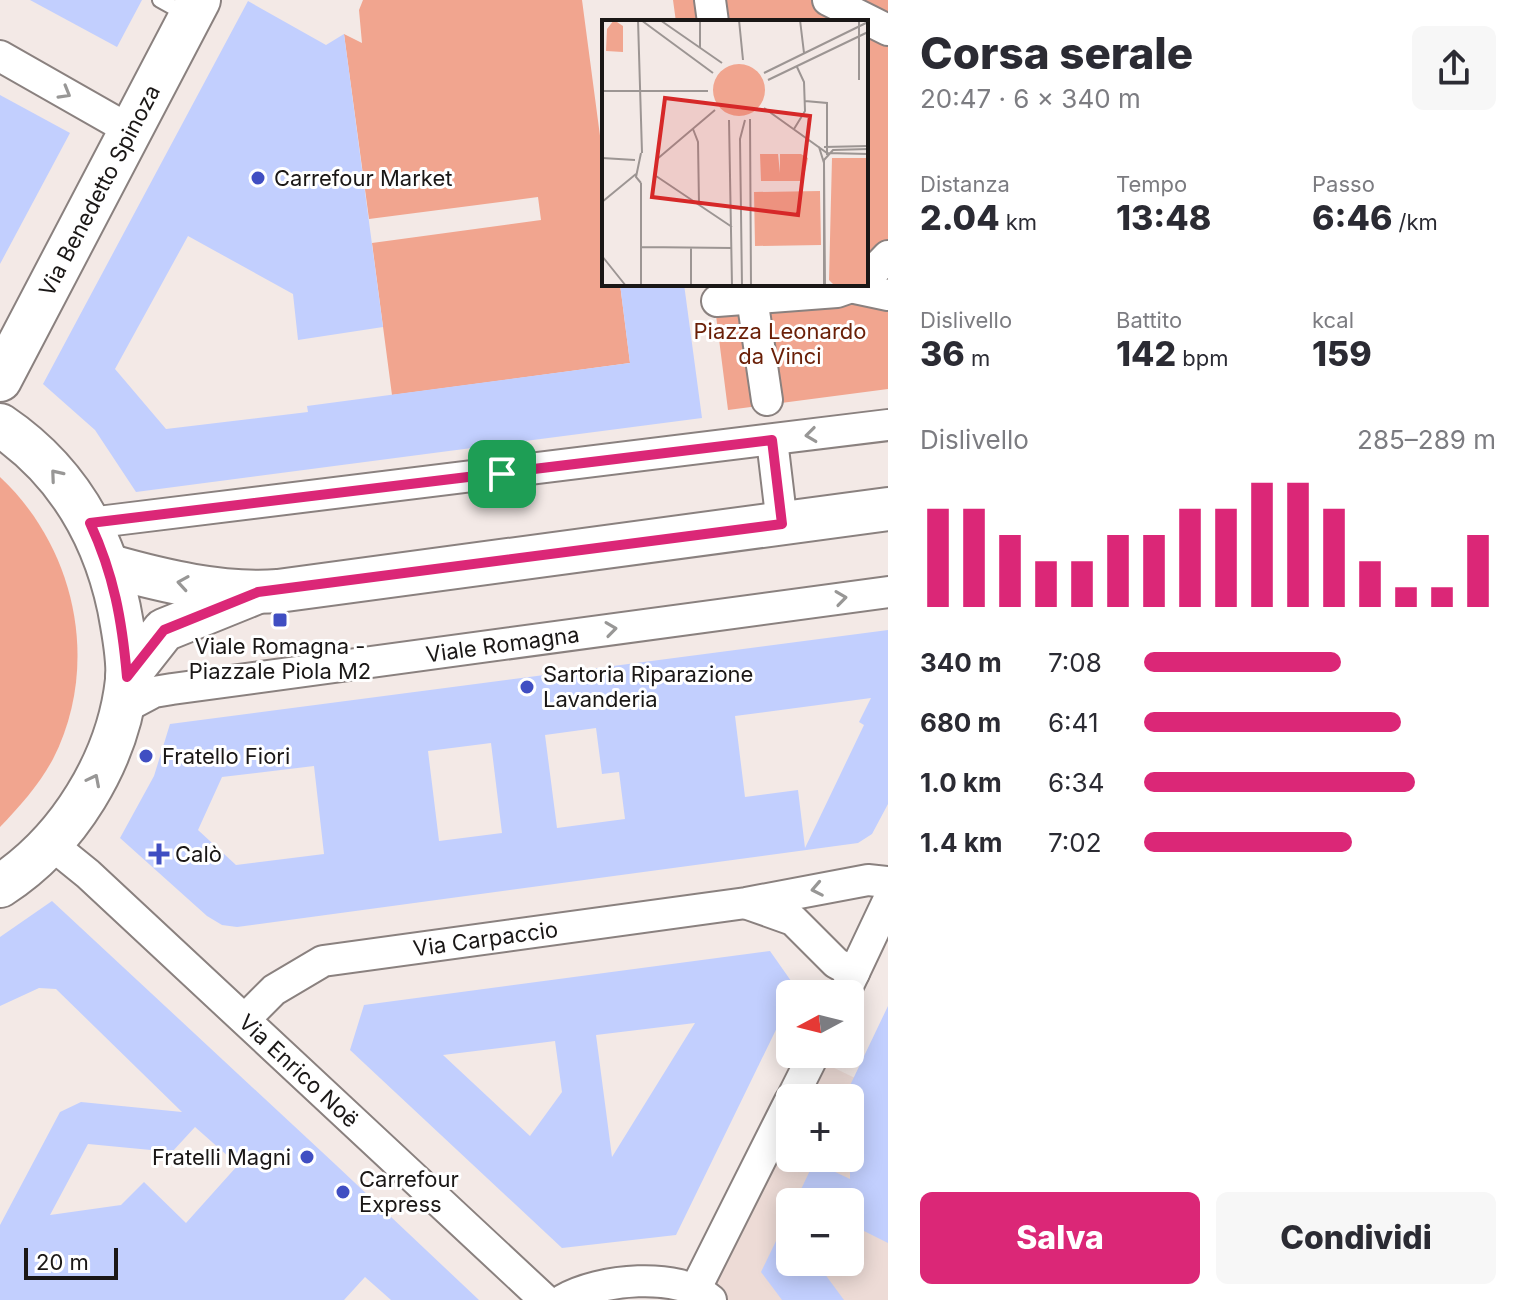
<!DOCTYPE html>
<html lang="it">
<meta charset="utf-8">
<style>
body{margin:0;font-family:Inter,sans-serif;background:#f7f7f7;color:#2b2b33;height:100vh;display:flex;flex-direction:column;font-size:30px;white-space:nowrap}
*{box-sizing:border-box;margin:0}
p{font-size:26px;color:#7c7c81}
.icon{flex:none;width:44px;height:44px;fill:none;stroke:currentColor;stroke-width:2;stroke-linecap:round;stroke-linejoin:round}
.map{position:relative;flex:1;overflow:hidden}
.sheet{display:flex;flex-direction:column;background:#fff;width:640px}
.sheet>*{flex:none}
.needle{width:52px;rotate:263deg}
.buttons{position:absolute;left:776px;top:980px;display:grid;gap:16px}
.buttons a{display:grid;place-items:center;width:88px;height:88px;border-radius:12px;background:#fff;box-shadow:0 4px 20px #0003;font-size:40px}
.scale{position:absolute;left:24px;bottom:20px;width:94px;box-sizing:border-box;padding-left:8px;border:4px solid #1a1716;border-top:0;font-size:22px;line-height:28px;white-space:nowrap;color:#1a1716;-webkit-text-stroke:6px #fff;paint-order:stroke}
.pin{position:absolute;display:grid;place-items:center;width:68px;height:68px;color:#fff;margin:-34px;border-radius:16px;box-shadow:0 4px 12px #0006}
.round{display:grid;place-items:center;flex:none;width:84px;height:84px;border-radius:12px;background:#f7f7f7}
.overview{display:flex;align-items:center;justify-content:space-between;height:136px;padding:0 32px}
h1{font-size:44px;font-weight:800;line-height:60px}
.stats{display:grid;grid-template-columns:repeat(3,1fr);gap:12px;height:136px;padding:8px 32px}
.stats div{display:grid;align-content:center}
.stats b{font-size:34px;font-weight:800}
.stats small{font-size:22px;font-weight:400}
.stats p{font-size:22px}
.chart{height:224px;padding:16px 32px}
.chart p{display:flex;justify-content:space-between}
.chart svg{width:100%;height:144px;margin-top:8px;stroke:#db2777;stroke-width:6}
.cta{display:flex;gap:16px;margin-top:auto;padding:16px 32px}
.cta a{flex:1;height:92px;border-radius:12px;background:#db2777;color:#fff;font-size:32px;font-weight:800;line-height:92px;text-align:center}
.cta a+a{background:#f7f7f7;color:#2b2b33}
ul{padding:0 32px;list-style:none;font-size:26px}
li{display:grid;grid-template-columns:128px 96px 1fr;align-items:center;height:60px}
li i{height:20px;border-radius:10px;background:#db2777}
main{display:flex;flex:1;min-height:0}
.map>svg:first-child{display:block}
</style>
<main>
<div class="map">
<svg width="888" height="1300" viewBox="0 0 888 1300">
<rect width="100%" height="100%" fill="#f3e9e6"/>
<path fill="#eddbd6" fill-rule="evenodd" d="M 824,1063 L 888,1094 L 888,1300 L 723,1300 L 714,1287 L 718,1267 L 790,1128 L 790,1158 L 850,1158 L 850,1098 L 805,1098 ZM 790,1202 L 850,1202 L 850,1262 L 790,1262 Z"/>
<g fill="#f1a58f">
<polygon points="363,0 582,0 604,166 604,284 620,284 630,363 392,395 372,243 541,220 538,197 369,219 344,34 362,43 359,10"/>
<polygon points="673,0 888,0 888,389 728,410 712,284 866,284 866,22 676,22"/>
<path d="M 0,477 C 76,548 101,665 53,759 C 39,785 20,806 0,827 Z"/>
</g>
<g fill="#c2cffe" fill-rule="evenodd">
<polygon points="30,0 142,0 117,47"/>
<polygon points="248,1 326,45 344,34 383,327 298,340 293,294 188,236 115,369 166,429 308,412 307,406 630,363 620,284 684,284 702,418 136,492 95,430 43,384"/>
<polygon points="0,95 70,133 0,264"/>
<path d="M 888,630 L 888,804 L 872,834 L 858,843 L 237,927 L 222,925 L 207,916 L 120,838 L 154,776 L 170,724 ZM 871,698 L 859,722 L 864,725 L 805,848 L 798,790 L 745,797 L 735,716 ZM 596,728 L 602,774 L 619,772 L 625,819 L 557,828 L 545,735 ZM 491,743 L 502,833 L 439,841 L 428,751 ZM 314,766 L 324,854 L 236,865 L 198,830 L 222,777 Z"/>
<path d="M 52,901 L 336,1165 L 479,1300 L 391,1300 L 365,1277 L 344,1300 L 0,1300 L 0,1225 L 60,1112 L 81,1102 L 182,1112 L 56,989 L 39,988 L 0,1006 L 0,937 ZM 195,1127 L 238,1165 L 186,1223 L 144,1182 L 121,1205 L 50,1215 L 88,1144 L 172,1152 Z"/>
<path d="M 770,951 L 796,988 L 790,994 L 790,1001 L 676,1235 L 562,1248 L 350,1050 L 364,1005 ZM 695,1023 L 612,1157 L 596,1035 ZM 555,1041 L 562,1092 L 530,1136 L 443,1055 Z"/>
<polygon points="888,1006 888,1243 850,1224 850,1202 795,1202 814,1162 850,1179 850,1098 844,1098"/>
<polygon points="790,1212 790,1262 816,1262 844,1300 782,1300 761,1272"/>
</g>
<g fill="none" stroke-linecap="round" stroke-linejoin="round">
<defs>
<polyline id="lane" points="160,0 187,15"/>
<g id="street">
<polyline points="710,0 713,22"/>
<polyline points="828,0 888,30"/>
<polyline points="0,56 130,130"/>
<polyline points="866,279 888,256"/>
<polyline points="750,284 767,400"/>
<polyline points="855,288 888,295"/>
<polyline points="717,301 837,292 860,284"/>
<polyline points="772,440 782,524"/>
<polyline points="90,523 888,425"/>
<path id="s1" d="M 122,709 L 154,692 L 172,689 L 888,592"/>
<path id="s2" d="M 51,844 L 88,874 L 545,1300"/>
<polyline points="748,904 793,920 836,963 854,973"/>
<polyline points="844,994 888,901"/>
<path id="s3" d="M 245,1019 L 274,990 L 323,961 L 746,903 L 868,880 L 888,882"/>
<polyline points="792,1098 814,1054"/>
<polyline points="696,1288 790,1101"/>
<path d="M 563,1300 C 599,1279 678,1271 711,1300"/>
</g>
<g id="secondary">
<path id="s4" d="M 0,380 L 199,0"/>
<path d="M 0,425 C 65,469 103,533 119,608 C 123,630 129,658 127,680 C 118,761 68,842 0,886"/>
<path d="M 110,566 C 163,581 222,595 278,591 L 888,509"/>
<polyline points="127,677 164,630 253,594"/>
</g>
</defs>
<use href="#lane" stroke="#8a817f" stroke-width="18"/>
<use href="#street" stroke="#8a817f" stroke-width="34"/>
<use href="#secondary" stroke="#8a817f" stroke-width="46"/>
<use href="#lane" stroke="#fff" stroke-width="14"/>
<use href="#street" stroke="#fff" stroke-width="30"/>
<use href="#secondary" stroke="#fff" stroke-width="42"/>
</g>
<defs><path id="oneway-chevron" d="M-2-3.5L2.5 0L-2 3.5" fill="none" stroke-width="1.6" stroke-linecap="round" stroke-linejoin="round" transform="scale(2)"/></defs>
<g stroke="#989796">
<use href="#oneway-chevron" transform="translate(65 93) rotate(30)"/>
<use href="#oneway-chevron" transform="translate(811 435) rotate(173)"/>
<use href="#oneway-chevron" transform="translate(56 475) rotate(-130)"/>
<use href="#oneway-chevron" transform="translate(183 583) rotate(-171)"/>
<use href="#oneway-chevron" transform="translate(841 598) rotate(-8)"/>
<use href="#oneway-chevron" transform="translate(611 629) rotate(-8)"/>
<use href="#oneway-chevron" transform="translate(94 780) rotate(-63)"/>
<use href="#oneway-chevron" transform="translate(817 889) rotate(169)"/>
</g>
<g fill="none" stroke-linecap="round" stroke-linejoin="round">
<defs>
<path id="route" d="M 772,440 L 782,524 L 258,592 L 164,630 L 127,677 C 122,620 114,575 90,523 Z"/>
</defs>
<use href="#route" stroke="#fff" stroke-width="16"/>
<use href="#route" stroke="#db2777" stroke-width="10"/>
</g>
<g fill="#404ec2" stroke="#fff" stroke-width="3">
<circle cx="258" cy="178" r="8"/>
<rect x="272" y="612" width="16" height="16" rx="4"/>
<circle cx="527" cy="687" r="8"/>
<circle cx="146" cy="756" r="8"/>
<path d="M155 842h8v8h8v8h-8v8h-8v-8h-8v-8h8z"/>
<circle cx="307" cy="1157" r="8"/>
<circle cx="343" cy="1192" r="8"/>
</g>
<g text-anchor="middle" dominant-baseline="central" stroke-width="6" stroke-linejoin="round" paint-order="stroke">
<g font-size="22" fill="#1a1716" stroke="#fff" text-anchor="start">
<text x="274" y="178">Carrefour Market</text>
<text x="280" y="646" text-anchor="middle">Viale Romagna -<tspan x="280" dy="25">Piazzale Piola M2</tspan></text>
<text x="543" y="674">Sartoria Riparazione<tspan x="543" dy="25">Lavanderia</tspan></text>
<text x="162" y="756">Fratello Fiori</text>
<text x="175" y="854">Calò</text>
<text x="291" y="1157" text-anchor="end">Fratelli Magni</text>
<text x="359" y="1179">Carrefour<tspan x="359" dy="25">Express</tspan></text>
</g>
<g font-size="22" fill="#1a1716" stroke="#fff">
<text stroke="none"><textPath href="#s4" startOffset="214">Via Benedetto Spinoza</textPath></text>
<text stroke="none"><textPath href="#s1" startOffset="388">Viale Romagna</textPath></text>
<text stroke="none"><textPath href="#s3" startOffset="262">Via Carpaccio</textPath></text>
<text stroke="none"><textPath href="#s2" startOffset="336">Via Enrico Noë</textPath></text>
</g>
<g font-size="22" fill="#6a1f07" stroke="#fff">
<text x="780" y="331">Piazza Leonardo<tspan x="780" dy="25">da Vinci</tspan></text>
</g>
</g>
<g transform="translate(602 20)">
<rect width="266" height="266" fill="#f3e9e6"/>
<path d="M 12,0 L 21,6 L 21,32 L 4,31 L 5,9 ZM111 70a26 26 0 1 1 52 0a26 26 0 1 1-52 0ZM 158,134 L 176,134 L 178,153 L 178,134 L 199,134 L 206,138 L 201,161 L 159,161 ZM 230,138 L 266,138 L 266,266 L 233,266 L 227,260 ZM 218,171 L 219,225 L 153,226 L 152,172 Z" fill="#f1a58f"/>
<path fill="none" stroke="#9c9593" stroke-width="2" d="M 36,0 L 40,133M 39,0 L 111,53M 58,0 L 120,43M 98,0 L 98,28M 137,0 L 141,40M 198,0 L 202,33M 257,0 L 257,60M 162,53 L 266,2M 166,60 L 266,12M 0,71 L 106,71M 203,81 L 225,83 L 225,135M 162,88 L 225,133 L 266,134M 148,99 L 149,266M 127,100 L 130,266M 91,109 L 96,122 L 97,184M 192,109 L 203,91 L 202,62 L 195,47M 217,127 L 222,143 L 223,266M 222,127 L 266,126M 39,133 L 34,157 L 39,163M 0,138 L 33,140M 54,140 L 113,90M 54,156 L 130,207M 39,163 L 39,266M 0,182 L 34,154M 39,227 L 130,228M 89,227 L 89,266M 0,236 L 24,266M 140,266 L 138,119 L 143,100M 222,266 L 222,140 L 231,130 L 266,129"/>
<path fill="#d62828" fill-opacity="0.15" stroke="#d62828" stroke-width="4" d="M 63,78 L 208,96 L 196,195 L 50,177 Z"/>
<rect width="266" height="266" fill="none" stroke="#1a1716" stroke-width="4"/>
</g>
</svg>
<div class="buttons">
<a><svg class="needle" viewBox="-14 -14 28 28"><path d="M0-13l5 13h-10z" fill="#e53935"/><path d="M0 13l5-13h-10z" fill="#7c7c81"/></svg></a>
<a>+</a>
<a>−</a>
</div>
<div class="scale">20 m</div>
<div class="pin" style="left:502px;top:474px;background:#1e9e55"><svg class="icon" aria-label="arrive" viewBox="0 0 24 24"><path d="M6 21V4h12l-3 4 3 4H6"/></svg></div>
</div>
<section class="sheet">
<div class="overview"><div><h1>Corsa serale</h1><p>20:47 · 6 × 340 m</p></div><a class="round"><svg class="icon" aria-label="share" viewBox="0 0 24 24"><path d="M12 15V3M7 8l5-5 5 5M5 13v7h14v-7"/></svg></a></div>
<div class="stats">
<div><p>Distanza</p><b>2.04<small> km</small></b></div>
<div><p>Tempo</p><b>13:48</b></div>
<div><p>Passo</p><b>6:46<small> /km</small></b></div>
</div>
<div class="stats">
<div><p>Dislivello</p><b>36<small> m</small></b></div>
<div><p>Battito</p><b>142<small> bpm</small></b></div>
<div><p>kcal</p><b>159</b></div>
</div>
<div class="chart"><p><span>Dislivello</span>285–289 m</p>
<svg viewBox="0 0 160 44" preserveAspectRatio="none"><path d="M5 44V14M15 44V14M25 44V22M35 44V30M45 44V30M55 44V22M65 44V22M75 44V14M85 44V14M95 44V6M105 44V6M115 44V14M125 44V30M135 44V38M145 44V38M155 44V22"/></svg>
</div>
<ul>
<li><b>340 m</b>7:08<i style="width:56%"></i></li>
<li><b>680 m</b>6:41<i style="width:73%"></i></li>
<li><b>1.0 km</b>6:34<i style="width:77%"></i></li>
<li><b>1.4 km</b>7:02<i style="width:59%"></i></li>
</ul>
<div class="cta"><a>Salva</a><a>Condividi</a></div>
</section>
</main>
